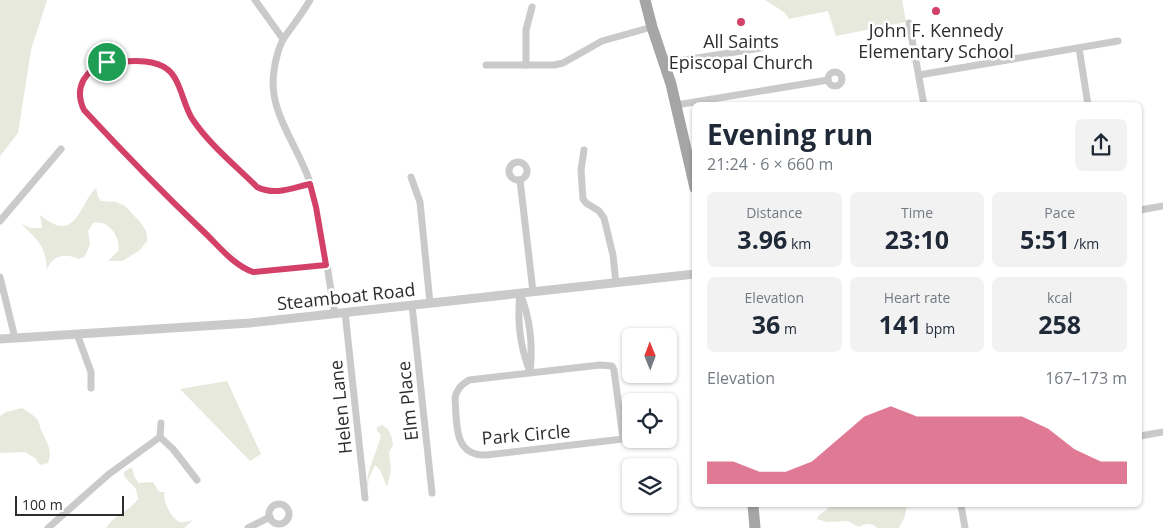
<!DOCTYPE html>
<meta charset="utf-8">
<style>
body{margin:0;font-family:"Open Sans",sans-serif;background:#f2f2f3;color:#1f2937;height:100vh;display:flex;flex-direction:column;font-size:19px;white-space:nowrap}
*{box-sizing:border-box;margin:0}
p{font-size:16px;color:#747a83}
.icon{flex:none;width:28px;height:28px;fill:none;stroke:currentColor;stroke-width:2;stroke-linecap:round;stroke-linejoin:round}
.map{position:relative;flex:1;overflow:hidden}
.details{position:absolute;left:692px;top:102px;width:450px;height:405px;display:flex;flex-direction:column;background:#fff;border-radius:8px;box-shadow:0 1px 4px #0004}
.details>*{flex:none}
.needle{width:32px;rotate:359deg}
.controls{position:absolute;left:622px;top:328px;display:grid;gap:10px}
.controls a{display:grid;place-items:center;width:55px;height:55px;border-radius:8px;background:#fff;box-shadow:0 1px 4px #0004;font-size:25px}
.scale{position:absolute;left:15px;bottom:12px;width:109px;box-sizing:border-box;padding-left:5px;border:2px solid #2d2d2d;border-top:0;font-size:14px;line-height:18px;white-space:nowrap;color:#2d2d2d;-webkit-text-stroke:4px #fff;paint-order:stroke}
.pin{position:absolute;display:grid;place-items:center;width:42px;height:42px;color:#fff;margin:-21px;border:2px solid #fff;border-radius:50%;box-shadow:0 1px 5px #0007}
.round{display:grid;place-items:center;flex:none;width:52px;height:52px;border-radius:8px;background:#f2f2f3}
.head{display:flex;align-items:center;justify-content:space-between;height:85px;padding:0 15px}
h1{font-size:28px;font-weight:700;line-height:38px}
.figures{display:grid;grid-template-columns:repeat(3,1fr);gap:8px;height:85px;padding:5px 15px}
.figures div{display:grid;align-content:center;border-radius:8px;background:#f2f2f3;text-align:center}
.figures b{font-size:25px;font-weight:700}
.figures small{font-size:14px;font-weight:400}
.figures p{font-size:14px}
.chart{height:140px;padding:10px 15px}
.chart p{display:flex;justify-content:space-between}
.chart svg{width:100%;height:90px;margin-top:5px;fill:#d34168;opacity:.7}
.map>svg:first-child{display:block}
</style>
<div class="map">
<svg width="1163" height="528" viewBox="0 0 1163 528">
<rect width="100%" height="100%" fill="#fff"/>
<g fill="#e6e9dc">
<polygon points="0,0 47,0 31,50 18,133 0,156"/>
<polygon points="765,0 902,0 906,22 836,36 828,11 789,19 784,12"/>
<path d="M 96,188 L 98,197 L 101,201 L 116,202 L 125,206 L 141,223 L 146,231 L 147,236 L 147,241 L 140,250 L 129,257 L 122,261 L 108,261 L 119,250 C 119,235 109,220 93,223 L 88,231 L 90,244 L 87,252 L 84,257 L 78,259 C 66,253 52,255 47,270 C 45,245 39,241 21,224 L 31,228 L 42,228 L 40,215 C 44,218 49,222 54,224 C 77,235 83,199 96,188 Z"/>
<polygon points="227,381 261,454 250,461 180,389"/>
<path d="M 22,408 C 27,411 32,414 36,418 C 41,424 39,427 42,432 C 47,442 53,452 48,463 L 40,465 L 35,458 L 25,452 L 0,453 L 0,416 L 6,412 Z"/>
<path d="M 382,425 L 388,429 L 392,438 L 393,445 L 389,452 L 391,470 L 387,487 L 380,470 L 375,465 L 369,478 L 367,489 C 367,466 376,456 381,435 L 377,431 L 377,427 Z"/>
<path d="M 130,468 L 132,468 L 135,478 L 139,483 L 153,482 L 159,492 L 165,492 C 161,500 173,521 180,522 C 184,523 189,521 193,520 L 184,528 L 106,528 C 114,515 129,512 138,499 L 136,489 L 124,476 L 124,472 Z"/>
<path d="M 833,505 L 874,506 L 907,505 L 905,516 L 899,528 L 877,528 C 872,522 865,524 859,527 L 848,521 L 827,522 L 817,519 L 819,515 Z"/>
</g>
<g fill="none" stroke-linecap="round" stroke-linejoin="round">
<g stroke="#cacaca" stroke-width="7">
<polyline points="255,0 283,39"/>
<path d="M 310,0 C 302,14 293,25 284,38 C 279,46 275,61 274,71 C 267,113 300,147 311,186 C 323,227 327,271 335,314"/>
<polyline points="909,23 924,105"/>
<polyline points="1079,48 1088,105"/>
<polyline points="665,63 761,48"/>
<polyline points="486,65 554,65 563,63 602,41 652,27"/>
<polyline points="526,65 526,30 532,7"/>
<circle cx="835" cy="79" r="7"/>
<polyline points="919,75 1118,41"/>
<polyline points="676,105 828,80"/>
<polyline points="584,150 581,170 583,199 586,203 599,211 604,218 613,255 616,283"/>
<circle cx="518" cy="171" r="9"/>
<polyline points="411,177 420,202 430,303"/>
<polyline points="520,180 533,292"/>
<path d="M 310,184 C 292,188 275,196 257,187 C 238,167 206,141 192,118 C 183,103 181,82 169,70 C 159,61 119,59 106,62 C 98,64 88,70 84,77 C 79,86 79,100 84,109 L 188,217 L 244,268 C 265,276 303,267 326,265"/>
<polyline points="1140,210 1163,206"/>
<polyline points="0,221 61,149"/>
<polyline points="0,277 15,338"/>
<path d="M 520,293 C 530,318 533,346 530,372 C 520,347 517,320 520,293 Z"/>
<polyline points="412,305 432,493"/>
<polyline points="345,312 365,498"/>
<polyline points="77,334 91,372 91,388"/>
<path d="M 600,365 L 612,366 L 614,370 L 623,439 L 486,455 C 453,456 457,423 455,398 C 457,389 461,385 469,380 Z"/>
<polyline points="1140,436 1163,432"/>
<polyline points="160,437 161,423"/>
<circle cx="279" cy="514" r="10"/>
<polyline points="961,505 965,528"/>
<polyline points="48,528 109,474 160,437 173,449 197,480"/>
<polyline points="248,528 270,517"/>
</g>
<polyline stroke="#cacaca" stroke-width="9" points="0,339 250,323 695,274"/>
<g stroke="#a5a5a5" stroke-width="11">
<polyline points="645,0 652,27 671,84 695,188"/>
<polyline points="753,505 755,528"/>
</g>
</g>
<g fill="none" stroke-linecap="round" stroke-linejoin="round">
<defs>
<path id="route" d="M 107,62 C 125,62 152,57 167,69 C 181,79 183,106 193,120 C 210,145 236,166 257,187 C 275,196 292,188 310,184 L 316,207 L 326,265 L 253,272 C 233,265 218,245 203,231 C 162,192 122,151 84,110 C 73,87 86,69 107,62 Z"/>
</defs>
<use href="#route" stroke="#fff" stroke-width="10"/>
<use href="#route" stroke="#d34168" stroke-width="6"/>
</g>
<g fill="#d34168" stroke="#fff" stroke-width="2">
<circle cx="936" cy="11" r="5"/>
<circle cx="741" cy="22" r="5"/>
</g>
<g text-anchor="middle" dominant-baseline="central" stroke-width="5" stroke-linejoin="round" paint-order="stroke">
<g font-size="18" fill="#2d2d2d" stroke="#fff">
<text x="936" y="30">John F. Kennedy<tspan x="936" dy="21">Elementary School</tspan></text>
<text x="741" y="41">All Saints<tspan x="741" dy="21">Episcopal Church</tspan></text>
</g>
<g font-size="18" fill="#2d2d2d" stroke="#fff">
<text transform="translate(346 296) rotate(-6)">Steamboat Road</text>
<text transform="translate(407 401) rotate(-96)">Elm Place</text>
<text transform="translate(340 407) rotate(-96)">Helen Lane</text>
<text transform="translate(526 434) rotate(-5)">Park Circle</text>
</g>
</g>
</svg>
<div class="controls">
<a><svg class="needle" viewBox="-14 -14 28 28"><path d="M0-13l5 13h-10z" fill="#e53935"/><path d="M0 13l5-13h-10z" fill="#747a83"/></svg></a>
<a><svg class="icon" aria-label="locate" viewBox="0 0 24 24"><circle cx="12" cy="12" r="6"/><path d="M12 2v4M12 18v4M2 12h4M18 12h4"/></svg></a>
<a><svg class="icon" aria-label="layers" viewBox="0 0 24 24"><path d="M12 4l9 5-9 5-9-5zM3 14l9 5 9-5"/></svg></a>
</div>
<div class="scale">100 m</div>
<div class="pin" style="left:107px;top:62px;background:#1e9e55"><svg class="icon" aria-label="arrive" viewBox="0 0 24 24"><path d="M6 21V4h12l-3 4 3 4H6"/></svg></div>
<section class="details">
<div class="head"><div><h1>Evening run</h1><p>21:24 · 6 × 660 m</p></div><a class="round"><svg class="icon" aria-label="share" viewBox="0 0 24 24"><path d="M12 15V3M7 8l5-5 5 5M5 13v7h14v-7"/></svg></a></div>
<div class="figures">
<div><p>Distance</p><b>3.96<small> km</small></b></div>
<div><p>Time</p><b>23:10</b></div>
<div><p>Pace</p><b>5:51<small> /km</small></b></div>
</div>
<div class="figures">
<div><p>Elevation</p><b>36<small> m</small></b></div>
<div><p>Heart rate</p><b>141<small> bpm</small></b></div>
<div><p>kcal</p><b>258</b></div>
</div>
<div class="chart"><p><span>Elevation</span>167–173 m</p>
<svg viewBox="0 0 160 44" preserveAspectRatio="none"><path d="M0 44V33L10 33L20 38L30 38L40 33L50 22L60 11L70 6L80 11L90 11L100 11L110 11L120 11L130 17L140 27L150 33L160 33V44z"/></svg>
</div>
</section>
</div>
